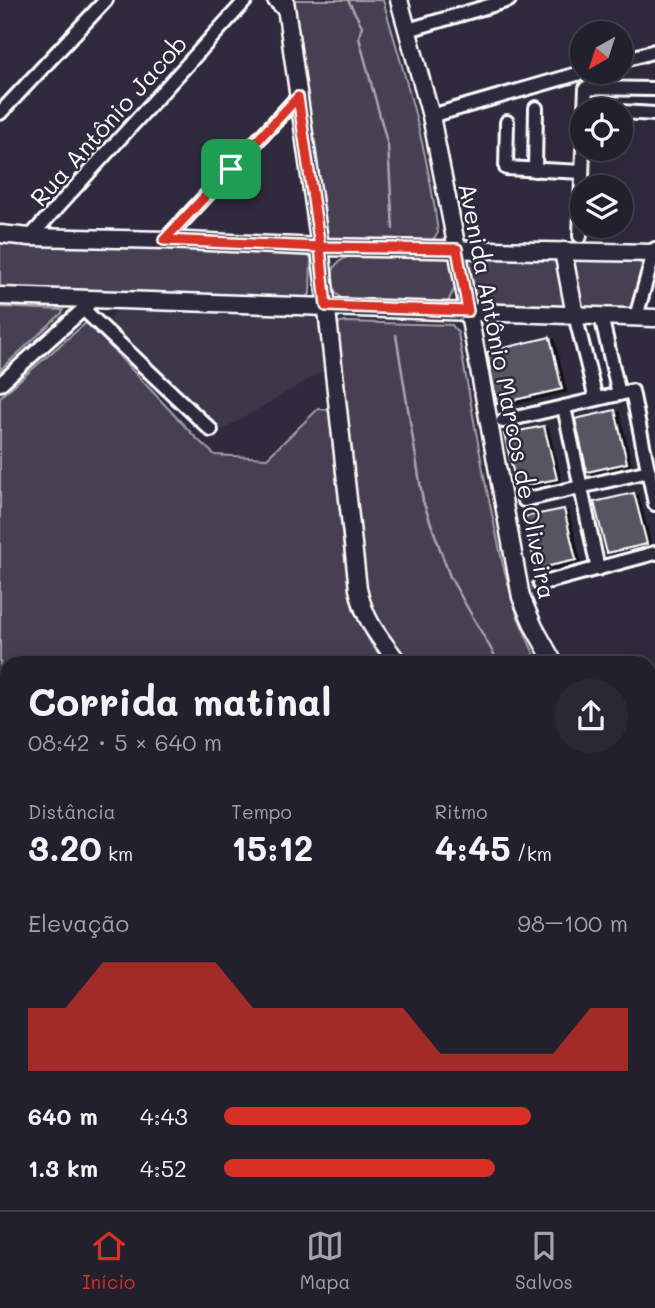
<!DOCTYPE html>
<html lang="pt">
<meta charset="utf-8">
<style>
body{margin:0;font-family:Mali,sans-serif;background:#2b2836;color:#f1f3f6;height:100vh;display:flex;flex-direction:column;font-size:26px;white-space:nowrap}
*{box-sizing:border-box;margin:0}
p{font-size:23px;color:#a3a3aa}
.icon{flex:none;width:38px;height:38px;fill:none;stroke:currentColor;stroke-width:2;stroke-linecap:round;stroke-linejoin:round}
.map{position:relative;flex:1;overflow:hidden}
.side{position:absolute;left:0px;top:656px;width:656px;height:555px;display:flex;flex-direction:column;background:#23202e;border-radius:21px 21px 0 0;box-shadow:0 7px 28px #0002,0 0 0 2px #403e4a}
.side>*{flex:none}
.needle{width:46px;rotate:219deg}
.buttons{position:absolute;left:570px;top:21px;display:grid;gap:14px}
.buttons a{display:grid;place-items:center;width:63px;height:63px;border-radius:50%;background:#23202e;box-shadow:0 7px 28px #0002,0 0 0 2px #403e4a;font-size:35px}
.pin{position:absolute;display:grid;place-items:center;width:60px;height:60px;color:#fff;margin:-30px;border-radius:14px;box-shadow:0 4px 10px #0006}
.round{display:grid;place-items:center;flex:none;width:74px;height:74px;border-radius:37px;background:#2b2836}
.head{display:flex;align-items:center;justify-content:space-between;height:119px;padding:0 28px}
h1{font-size:38px;font-weight:700;line-height:52px}
.figures{display:grid;grid-template-columns:repeat(3,1fr);gap:10px;height:119px;padding:7px 28px}
.figures div{display:grid;align-content:center}
.figures b{font-size:35px;font-weight:700}
.figures small{font-size:19px;font-weight:400}
.figures p{font-size:19px}
.chart{height:196px;padding:14px 28px}
.chart p{display:flex;justify-content:space-between}
.chart svg{width:100%;height:126px;margin-top:7px;fill:#d93025;opacity:.7}
ul{padding:0 28px;list-style:none;font-size:23px}
li{display:grid;grid-template-columns:112px 84px 1fr;align-items:center;height:52px}
li i{height:18px;border-radius:9px;background:#d93025}
.dock{display:flex;justify-content:space-around;align-items:center;height:98px;border-top:2px solid #403e4a;background:#23202e;font-size:19px;color:#a3a3aa}
.dock a{display:grid;justify-items:center;gap:4px}
.dock .on{color:#d93025}
.map>svg:first-child{display:block}
</style>
<div class="map">
<svg width="655" height="1210" viewBox="0 0 655 1210">
<defs>
<filter id="shadow"><feDropShadow dx="4" dy="2.5" stdDeviation="0" flood-color="#0009"/></filter>
</defs>
<rect width="100%" height="100%" fill="#2f2a3d"/>
<filter id="ink" filterUnits="userSpaceOnUse"><feTurbulence type="fractalNoise" baseFrequency=".0143" numOctaves="2"/><feDisplacementMap in="SourceGraphic" scale="14" xChannelSelector="R" yChannelSelector="G"/><feConvolveMatrix kernelMatrix="1 2 1 2 8 2 1 2 1" color-interpolation-filters="sRGB"/></filter>
<g filter="url(#ink)">
<polygon fill="#3c3749" points="119,308 316,316 323,371 222,430 111,325 111,317"/>
<g fill="#464152" stroke="#a2a0a8" stroke-width="2">
<path d="M 291,0 L 383,0 C 405,76 429,153 438,233 L 430,243 L 324,238 Z"/>
<polygon points="0,241 302,251 311,258 310,294 302,300 0,289"/>
<path d="M 441,256 L 451,260 L 455,287 L 448,302 L 344,300 L 333,291 C 333,274 329,265 347,257 Z"/>
<polygon points="550,256 557,260 568,307 471,303 463,264 467,258"/>
<polygon points="573,258 639,261 644,268 631,312 586,310 579,304 571,263"/>
<polygon points="0,307 63,310 62,313 0,370"/>
<polygon points="87,322 197,439 215,455 267,458 318,409 329,410 345,559 353,609 371,644 386,663 7,663 7,965 0,969 0,397"/>
<polygon points="345,322 452,325 458,333 485,481 503,565 517,615 538,663 406,663 376,625 364,592 333,325"/>
<polygon points="649,877 655,890 655,980 649,981"/>
</g>
<g fill="none" stroke-linecap="round" stroke-linejoin="round">
<g stroke="#a7a6ad" stroke-width="2.5">
<polyline points="348,0 362,26 359,38 388,146 393,229"/>
<polyline points="396,335 423,501 450,577 499,663"/>
<polyline points="649,940 655,953"/>
</g>
</g>
<g fill="#595564" stroke="#fff" stroke-width="2" filter="url(#shadow)">
<polygon points="550,337 562,389 497,404 487,352"/>
<polygon points="615,410 627,463 587,472 575,419"/>
<polygon points="544,426 557,479 517,487 504,434"/>
<polygon points="634,493 647,544 607,553 594,502"/>
<polygon points="564,509 576,560 536,569 524,517"/>
</g>
<g fill="none" stroke-linecap="round" stroke-linejoin="round">
<defs>
<g id="minor">
<polyline points="274,0 287,13"/>
<polyline points="408,30 509,0"/>
<polyline points="621,61 655,51"/>
<polyline points="585,110 586,88 655,89"/>
<polyline points="621,112 655,114"/>
<polyline points="0,113 106,0"/>
<polyline points="431,116 584,72"/>
<polyline points="507,122 506,168 582,172"/>
<polyline points="535,170 536,108"/>
<polyline points="580,236 583,149"/>
<polyline points="30,237 246,0"/>
<polyline points="165,240 298,97"/>
<polyline points="83,309 211,430"/>
<polyline points="575,315 596,399"/>
<polyline points="601,316 619,394"/>
<polyline points="636,317 655,249"/>
<polyline points="0,384 88,305"/>
<polyline points="564,407 598,569"/>
<polyline points="503,421 632,391 655,504"/>
<polyline points="524,500 649,471"/>
<polyline points="540,584 655,553"/>
<polyline points="649,739 651,720 655,708"/>
<polyline points="649,771 655,770"/>
<polyline points="649,844 655,843"/>
<polyline points="0,976 7,972"/>
<polyline points="649,989 655,988"/>
<polyline points="0,998 7,995"/>
<polyline points="0,1104 7,1105"/>
<polyline points="28,1210 29,1204"/>
<polyline points="99,1210 100,1204"/>
<polyline points="171,1210 172,1204"/>
<polyline points="241,1210 242,1204"/>
<polyline points="310,1210 311,1204"/>
<polyline points="382,1210 383,1204"/>
<polyline points="453,1210 454,1204"/>
<polyline points="524,1210 525,1204"/>
<polyline points="598,1210 599,1204"/>
</g>
<g id="major">
<path d="M 285,0 L 320,247 L 358,589 C 365,622 379,637 399,663"/>
<polyline points="399,0 431,116 457,249 521,597 534,627 554,663"/>
<polyline points="0,234 30,237 165,240 320,247 655,253"/>
<polyline points="563,251 575,315"/>
<polyline points="0,296 655,318"/>
<polyline points="649,858 655,870"/>
<polyline points="649,1043 655,1047"/>
</g>
</defs>
<use href="#minor" stroke="#fff" stroke-width="18"/>
<use href="#major" stroke="#fff" stroke-width="21"/>
<use href="#minor" stroke="#2f2a3d" stroke-width="12"/>
<use href="#major" stroke="#2f2a3d" stroke-width="16"/>
</g>
</g>
<g fill="none" stroke-linecap="round" stroke-linejoin="round" filter="url(#ink)">
<defs>
<polyline id="route" points="231,169 298,97 320,247 326,306 468,311 457,249 320,247 164,240 231,169"/>
</defs>
<use href="#route" stroke="#fff" stroke-width="14"/>
<use href="#route" stroke="#d93025" stroke-width="9"/>
</g>
<g text-anchor="middle" dominant-baseline="central" stroke-width="5" stroke-linejoin="round" paint-order="stroke">
<g font-size="24" fill="#fff" stroke="#2f2a3d">
<text transform="translate(108 120) rotate(-48)">Rua Antônio Jacob</text>
<text transform="translate(508 391) rotate(79)">Avenida Antônio Marcos de Oliveira</text>
</g>
</g>
</svg>
<div class="buttons">
<a><svg class="needle" viewBox="-14 -14 28 28"><path d="M0-13l5 13h-10z" fill="#e53935"/><path d="M0 13l5-13h-10z" fill="#a3a3aa"/></svg></a>
<a><svg class="icon" aria-label="locate" viewBox="0 0 24 24"><circle cx="12" cy="12" r="6"/><path d="M12 2v4M12 18v4M2 12h4M18 12h4"/></svg></a>
<a><svg class="icon" aria-label="layers" viewBox="0 0 24 24"><path d="M12 4l9 5-9 5-9-5zM3 14l9 5 9-5"/></svg></a>
</div>
<div class="pin" style="left:231px;top:169px;background:#1e9e55"><svg class="icon" aria-label="arrive" viewBox="0 0 24 24"><path d="M6 21V4h12l-3 4 3 4H6"/></svg></div>
<section class="side">
<div class="head"><div><h1>Corrida matinal</h1><p>08:42 · 5 × 640 m</p></div><a class="round"><svg class="icon" aria-label="share" viewBox="0 0 24 24"><path d="M12 15V3M7 8l5-5 5 5M5 13v7h14v-7"/></svg></a></div>
<div class="figures">
<div><p>Distância</p><b>3.20<small> km</small></b></div>
<div><p>Tempo</p><b>15:12</b></div>
<div><p>Ritmo</p><b>4:45<small> /km</small></b></div>
</div>
<div class="chart"><p><span>Elevação</span>98–100 m</p>
<svg viewBox="0 0 160 44" preserveAspectRatio="none"><path d="M0 44V22L10 22L20 6L30 6L40 6L50 6L60 22L70 22L80 22L90 22L100 22L110 38L120 38L130 38L140 38L150 22L160 22V44z"/></svg>
</div>
<ul>
<li><b>640 m</b>4:43<i style="width:76%"></i></li>
<li><b>1.3 km</b>4:52<i style="width:67%"></i></li>
</ul>
</section>
</div>
<nav class="dock">
<a class="on"><svg class="icon" aria-label="home" viewBox="0 0 24 24"><path d="M3 11l9-7 9 7M6 9v11h12V9"/></svg>Início</a>
<a><svg class="icon" aria-label="map" viewBox="0 0 24 24"><path d="M3 6l6-2 6 2 6-2v14l-6 2-6-2-6 2zM9 4v14M15 6v14"/></svg>Mapa</a>
<a><svg class="icon" aria-label="saved" viewBox="0 0 24 24"><path d="M7 4h10v16l-5-4-5 4z"/></svg>Salvos</a>
</nav>
